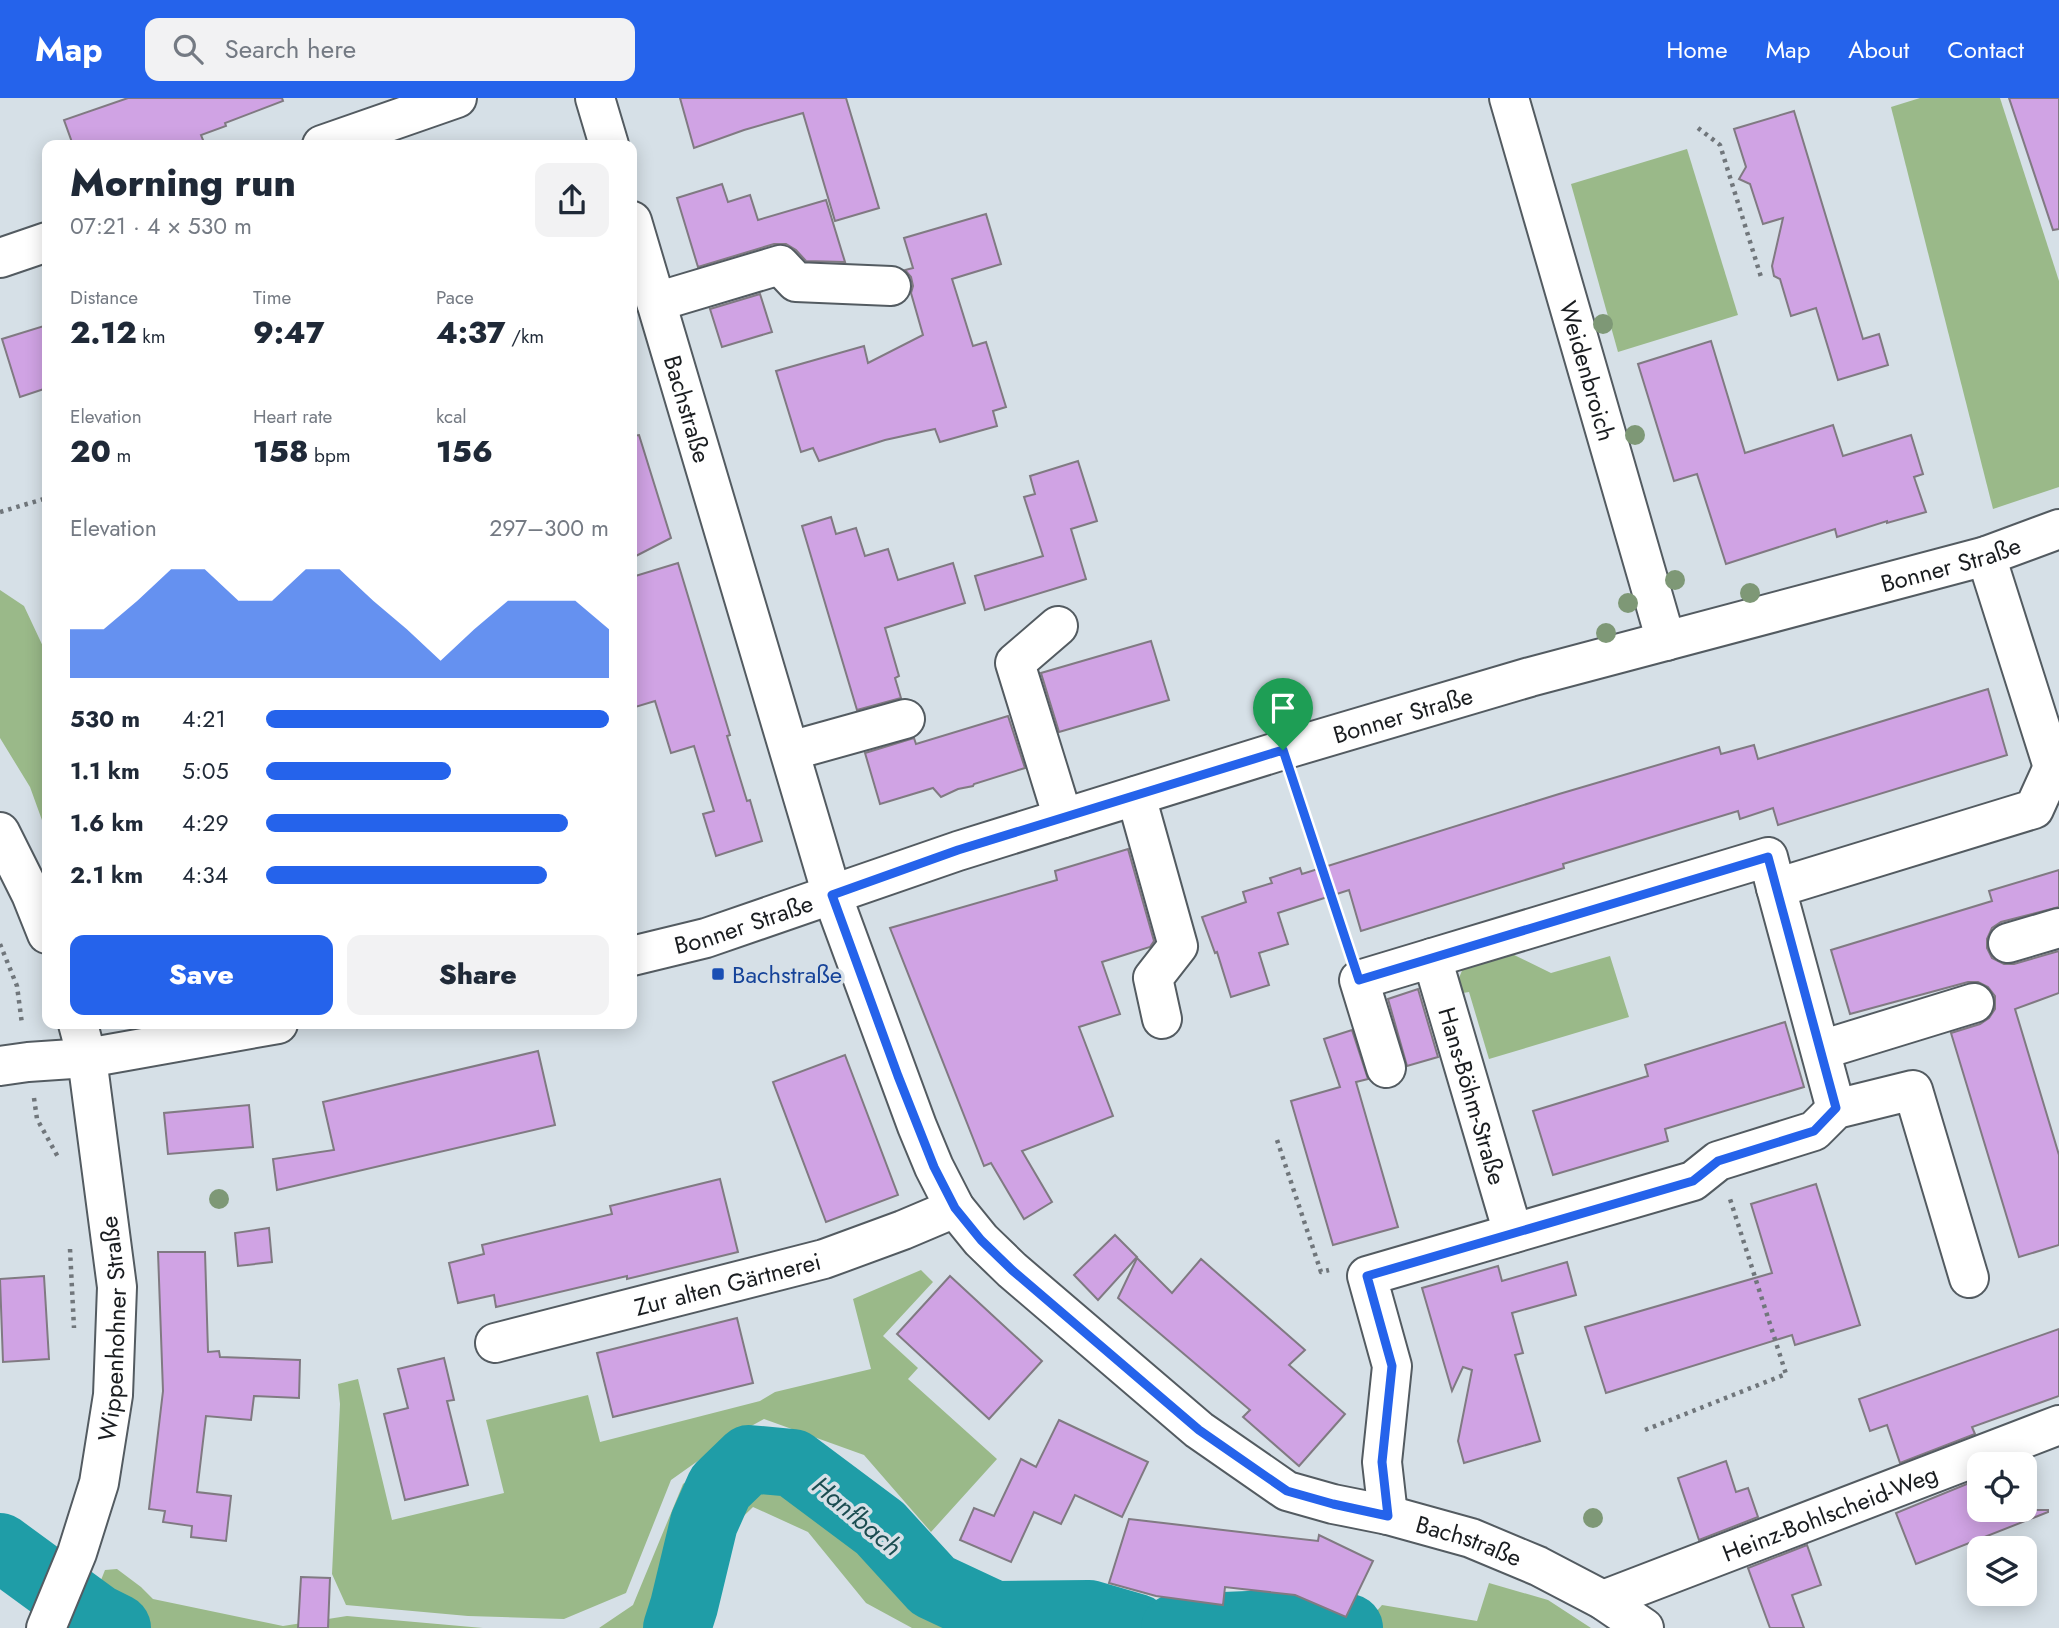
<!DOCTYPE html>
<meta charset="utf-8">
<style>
body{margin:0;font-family:Jost,sans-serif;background:#f2f2f3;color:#1f2937;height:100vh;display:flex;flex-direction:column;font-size:26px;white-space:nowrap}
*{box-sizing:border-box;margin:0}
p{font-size:23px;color:#747a83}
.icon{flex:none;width:38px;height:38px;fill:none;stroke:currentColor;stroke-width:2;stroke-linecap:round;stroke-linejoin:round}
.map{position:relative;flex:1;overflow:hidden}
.panel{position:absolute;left:42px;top:42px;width:595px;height:889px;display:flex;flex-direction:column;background:#fff;border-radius:14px;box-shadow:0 4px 18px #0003}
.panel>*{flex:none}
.controls{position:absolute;left:1967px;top:1354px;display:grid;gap:14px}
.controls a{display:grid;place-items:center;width:70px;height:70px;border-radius:14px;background:#fff;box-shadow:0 4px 18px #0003;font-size:35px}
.pin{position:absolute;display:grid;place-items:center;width:60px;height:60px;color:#fff;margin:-72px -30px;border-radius:50% 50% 50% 0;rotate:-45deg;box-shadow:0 0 7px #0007}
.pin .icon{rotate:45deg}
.round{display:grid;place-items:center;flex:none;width:74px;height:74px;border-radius:14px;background:#f2f2f3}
.head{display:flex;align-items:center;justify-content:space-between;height:119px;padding:0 28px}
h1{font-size:38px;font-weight:800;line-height:52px}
.figures{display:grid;grid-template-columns:repeat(3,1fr);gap:10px;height:119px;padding:7px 28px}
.figures div{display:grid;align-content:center}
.figures b{font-size:30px;font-weight:800}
.figures small{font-size:19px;font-weight:400}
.figures p{font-size:19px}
.chart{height:196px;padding:14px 28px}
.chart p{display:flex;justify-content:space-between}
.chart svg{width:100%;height:126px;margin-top:7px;fill:#2563eb;opacity:.7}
.action{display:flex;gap:14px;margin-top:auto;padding:14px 28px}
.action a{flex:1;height:80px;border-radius:14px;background:#2563eb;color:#fff;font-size:28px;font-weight:800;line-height:80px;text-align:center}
.action a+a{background:#f2f2f3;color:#1f2937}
ul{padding:0 28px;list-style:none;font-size:23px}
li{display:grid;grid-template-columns:112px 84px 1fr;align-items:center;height:52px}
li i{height:18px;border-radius:9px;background:#2563eb}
header{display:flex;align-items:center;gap:42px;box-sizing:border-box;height:98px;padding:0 35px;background:#2563eb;color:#fff}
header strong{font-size:33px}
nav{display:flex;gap:38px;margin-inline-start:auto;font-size:24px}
.search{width:490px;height:63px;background:#f2f2f3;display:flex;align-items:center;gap:18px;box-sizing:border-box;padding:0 24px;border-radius:14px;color:#747a83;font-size:26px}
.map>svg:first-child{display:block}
</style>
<header>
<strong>Map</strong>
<div class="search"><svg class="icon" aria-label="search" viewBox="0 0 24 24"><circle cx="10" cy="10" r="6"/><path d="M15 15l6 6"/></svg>Search here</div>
<nav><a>Home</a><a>Map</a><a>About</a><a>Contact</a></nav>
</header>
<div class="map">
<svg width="2059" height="1530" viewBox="0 0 2059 1530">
<rect width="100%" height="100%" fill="#d6e0e7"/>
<g fill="#9ab989">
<polygon points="1920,0 2000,0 2059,183 2059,389 1993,411 1891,9"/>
<polygon points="1687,51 1738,217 1618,254 1571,86"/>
<polygon points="0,492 24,508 47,557 47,736 30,689 0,640"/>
<polygon points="1510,855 1551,875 1610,858 1629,919 1489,961 1469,894 1457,896 1459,880 1465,865"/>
<polygon points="921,1172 933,1184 883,1238 918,1270 908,1281 997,1361 931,1434 864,1357 764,1321 733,1338 671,1382 626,1495 564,1521 468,1518 346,1507 332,1476 340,1306 338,1286 358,1281 392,1422 504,1395 486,1322 588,1297 600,1344 760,1303 775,1294 871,1271 853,1201"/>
<polygon points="752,1334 856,1370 942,1483 1037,1525 1058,1530 912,1530 866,1505 808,1434 753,1409 718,1443 701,1530 599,1530 633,1507 683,1386"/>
<polygon points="117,1471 141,1489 153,1501 283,1528 347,1518 483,1530 82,1530 105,1472"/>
<polygon points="1489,1485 1548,1502 1591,1530 1362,1530 1382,1507 1477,1523"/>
</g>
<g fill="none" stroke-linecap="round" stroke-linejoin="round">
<g stroke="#1f9da7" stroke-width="68">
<polyline points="0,1449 97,1520 117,1530"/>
<polyline points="677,1530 684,1508 704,1425 720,1389 749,1361 793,1365 880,1430 933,1488 995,1517 1089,1516 1137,1530"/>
<polyline points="1175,1530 1325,1524 1349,1530"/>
</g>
</g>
<g fill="#d0a3e4" stroke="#807a82" stroke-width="2">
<polygon points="128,0 282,0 283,3 225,25 226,28 201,37 205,47 73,47 64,22"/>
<polygon points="680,0 846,0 879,110 835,123 803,15 744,32 694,50"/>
<polygon points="2009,0 2059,0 2059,131 2053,132"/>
<polygon points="1794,13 1863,241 1879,236 1888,267 1838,282 1816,210 1791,218 1780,181 1774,178 1772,168 1783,120 1763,126 1750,86 1739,81 1746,69 1734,31"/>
<polygon points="722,86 728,104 750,97 758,122 826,102 845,164 806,163 796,152 786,146 774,146 698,169 677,100"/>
<polygon points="986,116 1001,166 952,181 973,248 986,244 1006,309 993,313 997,328 940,344 935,331 885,342 819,363 813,350 801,354 776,273 864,248 868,265 923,237 911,195 913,188 911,179 905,172 913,170 904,140"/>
<polygon points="760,196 772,234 722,249 710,211"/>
<polygon points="47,227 47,290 20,299 2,241"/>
<polygon points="1711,243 1745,355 1833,327 1843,358 1911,337 1923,376 1914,379 1926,414 1887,425 1887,423 1837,439 1835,431 1726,466 1697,376 1674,383 1638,266"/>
<polygon points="639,337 671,440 632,460 632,338"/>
<polygon points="1078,363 1097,423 1071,431 1086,481 985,512 975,478 1043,458 1024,399 1035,396 1030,378"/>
<polygon points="831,419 836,436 856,430 865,458 888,451 898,482 953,465 965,505 885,530 899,578 895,580 901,600 857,612 802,428"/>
<polygon points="678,465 730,637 727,638 747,703 750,702 762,743 716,758 703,716 714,713 694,648 671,655 655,603 632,610 632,479"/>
<polygon points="1151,543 1169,602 1059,634 1041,575"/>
<polygon points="1988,591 2007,657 1778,727 1773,710 1740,721 1738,713 1563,766 1564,770 1361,833 1349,792 1278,815 1288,846 1259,855 1269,887 1231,899 1217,854 1215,855 1202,819 1246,804 1243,794 1272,785 1270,780 1300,770 1302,776 1559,696 1719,649 1721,656 1754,647 1758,661"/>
<polygon points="1008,618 1025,670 974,686 973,688 958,691 941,699 933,690 880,706 865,655 914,640 916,646"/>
<polygon points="1128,751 1154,843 1150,849 1102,864 1120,916 1079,929 1113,1018 1022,1053 1052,1104 1024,1121 991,1065 984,1068 890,830 1057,782 1055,773"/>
<polygon points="2059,772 2059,809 2001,824 1992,830 1987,841 1987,850 1992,860 2004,866 2014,866 2059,853 2059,895 2015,911 2059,1057 2059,1147 2019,1159 1951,935 1980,926 1989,920 1995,911 1995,898 1988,889 1978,884 1968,884 1850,916 1831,852 1992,803 1989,793"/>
<polygon points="1418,891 1438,959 1407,968 1388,901"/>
<polygon points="1785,924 1804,989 1665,1031 1668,1043 1553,1077 1533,1013 1648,978 1645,967"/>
<polygon points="1352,932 1368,981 1356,984 1398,1129 1333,1147 1291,1003 1340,989 1324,941"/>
<polygon points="538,953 555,1027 277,1092 273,1061 334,1052 323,1004"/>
<polygon points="845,957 898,1097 826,1124 773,984"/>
<polygon points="249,1007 253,1049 168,1056 164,1015"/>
<polygon points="720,1081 738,1154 627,1181 627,1178 496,1209 494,1197 458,1205 449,1165 484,1156 482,1147 612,1116 610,1108"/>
<polygon points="1816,1086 1860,1227 1795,1247 1792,1237 1606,1295 1585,1229 1772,1175 1751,1106"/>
<polygon points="269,1130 272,1164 238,1168 235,1135"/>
<polygon points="1115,1137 1137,1159 1098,1202 1074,1177"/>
<polygon points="158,1154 205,1154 208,1254 219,1253 220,1259 300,1262 299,1300 254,1298 251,1322 206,1318 197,1394 231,1398 226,1443 191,1439 192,1428 163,1424 165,1413 149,1411 163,1293"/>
<polygon points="1137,1160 1172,1195 1201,1161 1305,1252 1289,1267 1345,1316 1299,1368 1243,1319 1250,1312 1118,1200"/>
<polygon points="1567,1164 1576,1197 1512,1215 1523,1255 1515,1257 1540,1343 1464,1365 1458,1343 1472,1272 1463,1269 1452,1293 1422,1190 1498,1168 1502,1183"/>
<polygon points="44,1178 49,1261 3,1264 0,1181"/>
<polygon points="950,1178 1042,1263 989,1321 897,1236"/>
<polygon points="737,1220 753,1285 613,1319 597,1255"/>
<polygon points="2059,1231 2059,1298 1972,1329 1975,1336 1900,1365 1887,1327 1870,1333 1859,1301"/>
<polygon points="444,1260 454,1302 447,1303 468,1387 405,1402 384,1316 408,1310 398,1271"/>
<polygon points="1059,1322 1148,1364 1122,1419 1075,1397 1061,1426 1034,1414 1011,1464 960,1442 974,1410 994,1418 1021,1361 1036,1369"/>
<polygon points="1726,1363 1736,1394 1748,1390 1758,1419 1699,1442 1678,1380"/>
<polygon points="1979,1381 1979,1412 2048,1412 2048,1414 1916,1466 1896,1415"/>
<polygon points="1129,1421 1318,1443 1319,1437 1373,1463 1346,1519 1295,1497 1225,1489 1223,1507 1156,1498 1109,1485"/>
<polygon points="1807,1447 1821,1487 1792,1497 1804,1530 1770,1530 1748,1470"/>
<polygon points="301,1479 330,1480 328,1530 298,1530"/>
</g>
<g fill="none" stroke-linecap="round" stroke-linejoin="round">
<defs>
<g id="minor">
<polyline points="595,0 609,47"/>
<path id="s1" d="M 1509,0 L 1666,543"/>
<polyline points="322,47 457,0"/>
<path id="s2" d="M 632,123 L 832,797 L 917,1028 L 934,1069 L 955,1110 L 981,1142 L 1012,1172 L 1199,1332 L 1287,1393 L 1333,1406 L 1388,1417 L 1471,1440 L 1538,1468 L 1603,1502 L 1644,1530"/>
<polyline points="0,160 47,144"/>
<polyline points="656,204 780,167 796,184 891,188"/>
<polyline points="1986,458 2053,669"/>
<polyline points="1058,528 1015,565 1063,720"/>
<polyline points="790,653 905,621"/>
<polyline points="1136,698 1178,848 1153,880 1162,921"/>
<polyline points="2008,845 2059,830"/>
<polyline points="1432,860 1768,759 1776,790"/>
<polyline points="1821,952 1974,905"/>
<polyline points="0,968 28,964 87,960"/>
<path id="s3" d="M 1386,970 L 1359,882 L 1432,860 L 1513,1135"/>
<polyline points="1836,1011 1776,790 2034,711 2053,669 2059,673"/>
<path id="s4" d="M 495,1245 L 824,1161 L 903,1132 L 955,1110"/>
<polyline points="1388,1417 1382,1364 1392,1268 1367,1178 1693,1083 1718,1063 1814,1033 1836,1011 1913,992 1969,1180"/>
<path id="s5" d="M 1603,1502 L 2059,1327"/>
</g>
<g id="major">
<polyline points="0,734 31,796 47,836"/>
<path id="s6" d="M 632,858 L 706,840 L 958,753 L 1283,652 L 1530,579 L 1986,458 L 2059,431"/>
<polyline points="87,960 278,926"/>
<path id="s7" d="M 46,1530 L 77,1455 L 99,1385 L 113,1297 L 117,1189 L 87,960 L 78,926"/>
</g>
</defs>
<use href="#minor" stroke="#535b61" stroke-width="42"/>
<use href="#major" stroke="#535b61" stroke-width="42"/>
<g stroke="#70767b" stroke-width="4.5" stroke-dasharray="3.5 5" stroke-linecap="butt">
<polyline points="1698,30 1720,47 1761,179"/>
<polyline points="0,414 47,400"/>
<polyline points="1294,687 1348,848"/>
<polyline points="0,846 17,888 22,926"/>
<polyline points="34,1000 37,1021 58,1059"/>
<polyline points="1277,1042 1321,1174 1329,1172"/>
<polyline points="70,1151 74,1230"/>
<polyline points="1645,1332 1786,1276 1730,1101"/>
</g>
<use href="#minor" stroke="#fff" stroke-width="38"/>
<use href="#major" stroke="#fff" stroke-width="38"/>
</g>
<g fill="#7e9876">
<circle cx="1603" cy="226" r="10"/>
<circle cx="1635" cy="337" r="10"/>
<circle cx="1675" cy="482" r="10"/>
<circle cx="1750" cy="495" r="10"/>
<circle cx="1628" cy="505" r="10"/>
<circle cx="1606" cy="535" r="10"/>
<circle cx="219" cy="1101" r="10"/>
<circle cx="1593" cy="1420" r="10"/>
</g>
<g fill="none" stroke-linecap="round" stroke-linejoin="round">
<defs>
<polygon id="route" points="1283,652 1359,882 1768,759 1836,1010 1814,1033 1718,1063 1693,1083 1367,1178 1392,1268 1382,1364 1388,1418 1333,1406 1287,1393 1199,1332 1012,1172 981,1142 955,1110 934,1069 898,978 832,797 958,752"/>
</defs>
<use href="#route" stroke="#fff" stroke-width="14"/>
<use href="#route" stroke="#2563eb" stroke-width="9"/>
</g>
<rect fill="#1a4fb4" stroke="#d6e0e7" stroke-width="2.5" x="711" y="869" width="14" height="14" rx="3.5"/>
<g text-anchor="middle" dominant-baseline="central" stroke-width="7" stroke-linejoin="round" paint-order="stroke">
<g font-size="24" fill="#1a1d20" stroke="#d6e0e7">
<text stroke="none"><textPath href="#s1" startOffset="284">Weidenbroich</textPath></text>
<text stroke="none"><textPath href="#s2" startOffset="196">Bachstraße</textPath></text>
<text stroke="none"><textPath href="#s6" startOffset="1376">Bonner Straße</textPath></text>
<text stroke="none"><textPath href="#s6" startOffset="808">Bonner Straße</textPath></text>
<text stroke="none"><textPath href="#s6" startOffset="116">Bonner Straße</textPath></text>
<text stroke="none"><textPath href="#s3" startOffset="312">Hans-Böhm-Straße</textPath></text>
<text stroke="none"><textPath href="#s4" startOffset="240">Zur alten Gärtnerei</textPath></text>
<text stroke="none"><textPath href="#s7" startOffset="310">Wippenhohner Straße</textPath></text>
<text stroke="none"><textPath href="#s5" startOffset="243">Heinz-Bohlscheid-Weg</textPath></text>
<text stroke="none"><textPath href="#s2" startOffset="1666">Bachstraße</textPath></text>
</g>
<g font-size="24" fill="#164399" stroke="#d6e0e7" text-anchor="start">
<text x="732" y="876">Bachstraße</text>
</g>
<g font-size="26" font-style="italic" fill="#1b4d51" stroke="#d6e0e7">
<text transform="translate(857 1418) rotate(40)">Hanfbach</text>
</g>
</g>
</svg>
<div class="controls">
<a><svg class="icon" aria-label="locate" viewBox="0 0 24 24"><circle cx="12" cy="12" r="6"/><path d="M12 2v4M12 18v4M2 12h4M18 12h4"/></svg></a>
<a><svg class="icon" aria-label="layers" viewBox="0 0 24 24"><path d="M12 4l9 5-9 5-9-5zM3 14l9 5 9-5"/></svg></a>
</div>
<div class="pin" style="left:1283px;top:652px;background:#1e9e55"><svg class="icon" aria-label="arrive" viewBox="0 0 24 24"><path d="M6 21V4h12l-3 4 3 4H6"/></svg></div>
<section class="panel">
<div class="head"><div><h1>Morning run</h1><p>07:21 · 4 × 530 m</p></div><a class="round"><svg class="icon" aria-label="share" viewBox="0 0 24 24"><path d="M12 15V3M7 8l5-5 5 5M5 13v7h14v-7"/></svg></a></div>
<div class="figures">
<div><p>Distance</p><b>2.12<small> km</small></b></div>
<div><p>Time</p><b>9:47</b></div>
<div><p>Pace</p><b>4:37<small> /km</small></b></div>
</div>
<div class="figures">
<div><p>Elevation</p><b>20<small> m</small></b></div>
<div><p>Heart rate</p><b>158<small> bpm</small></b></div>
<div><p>kcal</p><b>156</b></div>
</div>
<div class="chart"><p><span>Elevation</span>297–300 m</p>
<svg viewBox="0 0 160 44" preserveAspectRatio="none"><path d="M0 44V27L10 27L20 17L30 6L40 6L50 17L60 17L70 6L80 6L90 17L100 27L110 38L120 27L130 17L140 17L150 17L160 27V44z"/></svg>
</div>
<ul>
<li><b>530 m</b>4:21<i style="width:100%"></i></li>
<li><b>1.1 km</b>5:05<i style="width:54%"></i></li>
<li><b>1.6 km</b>4:29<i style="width:88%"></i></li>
<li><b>2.1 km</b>4:34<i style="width:82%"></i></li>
</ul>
<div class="action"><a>Save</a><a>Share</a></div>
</section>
</div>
